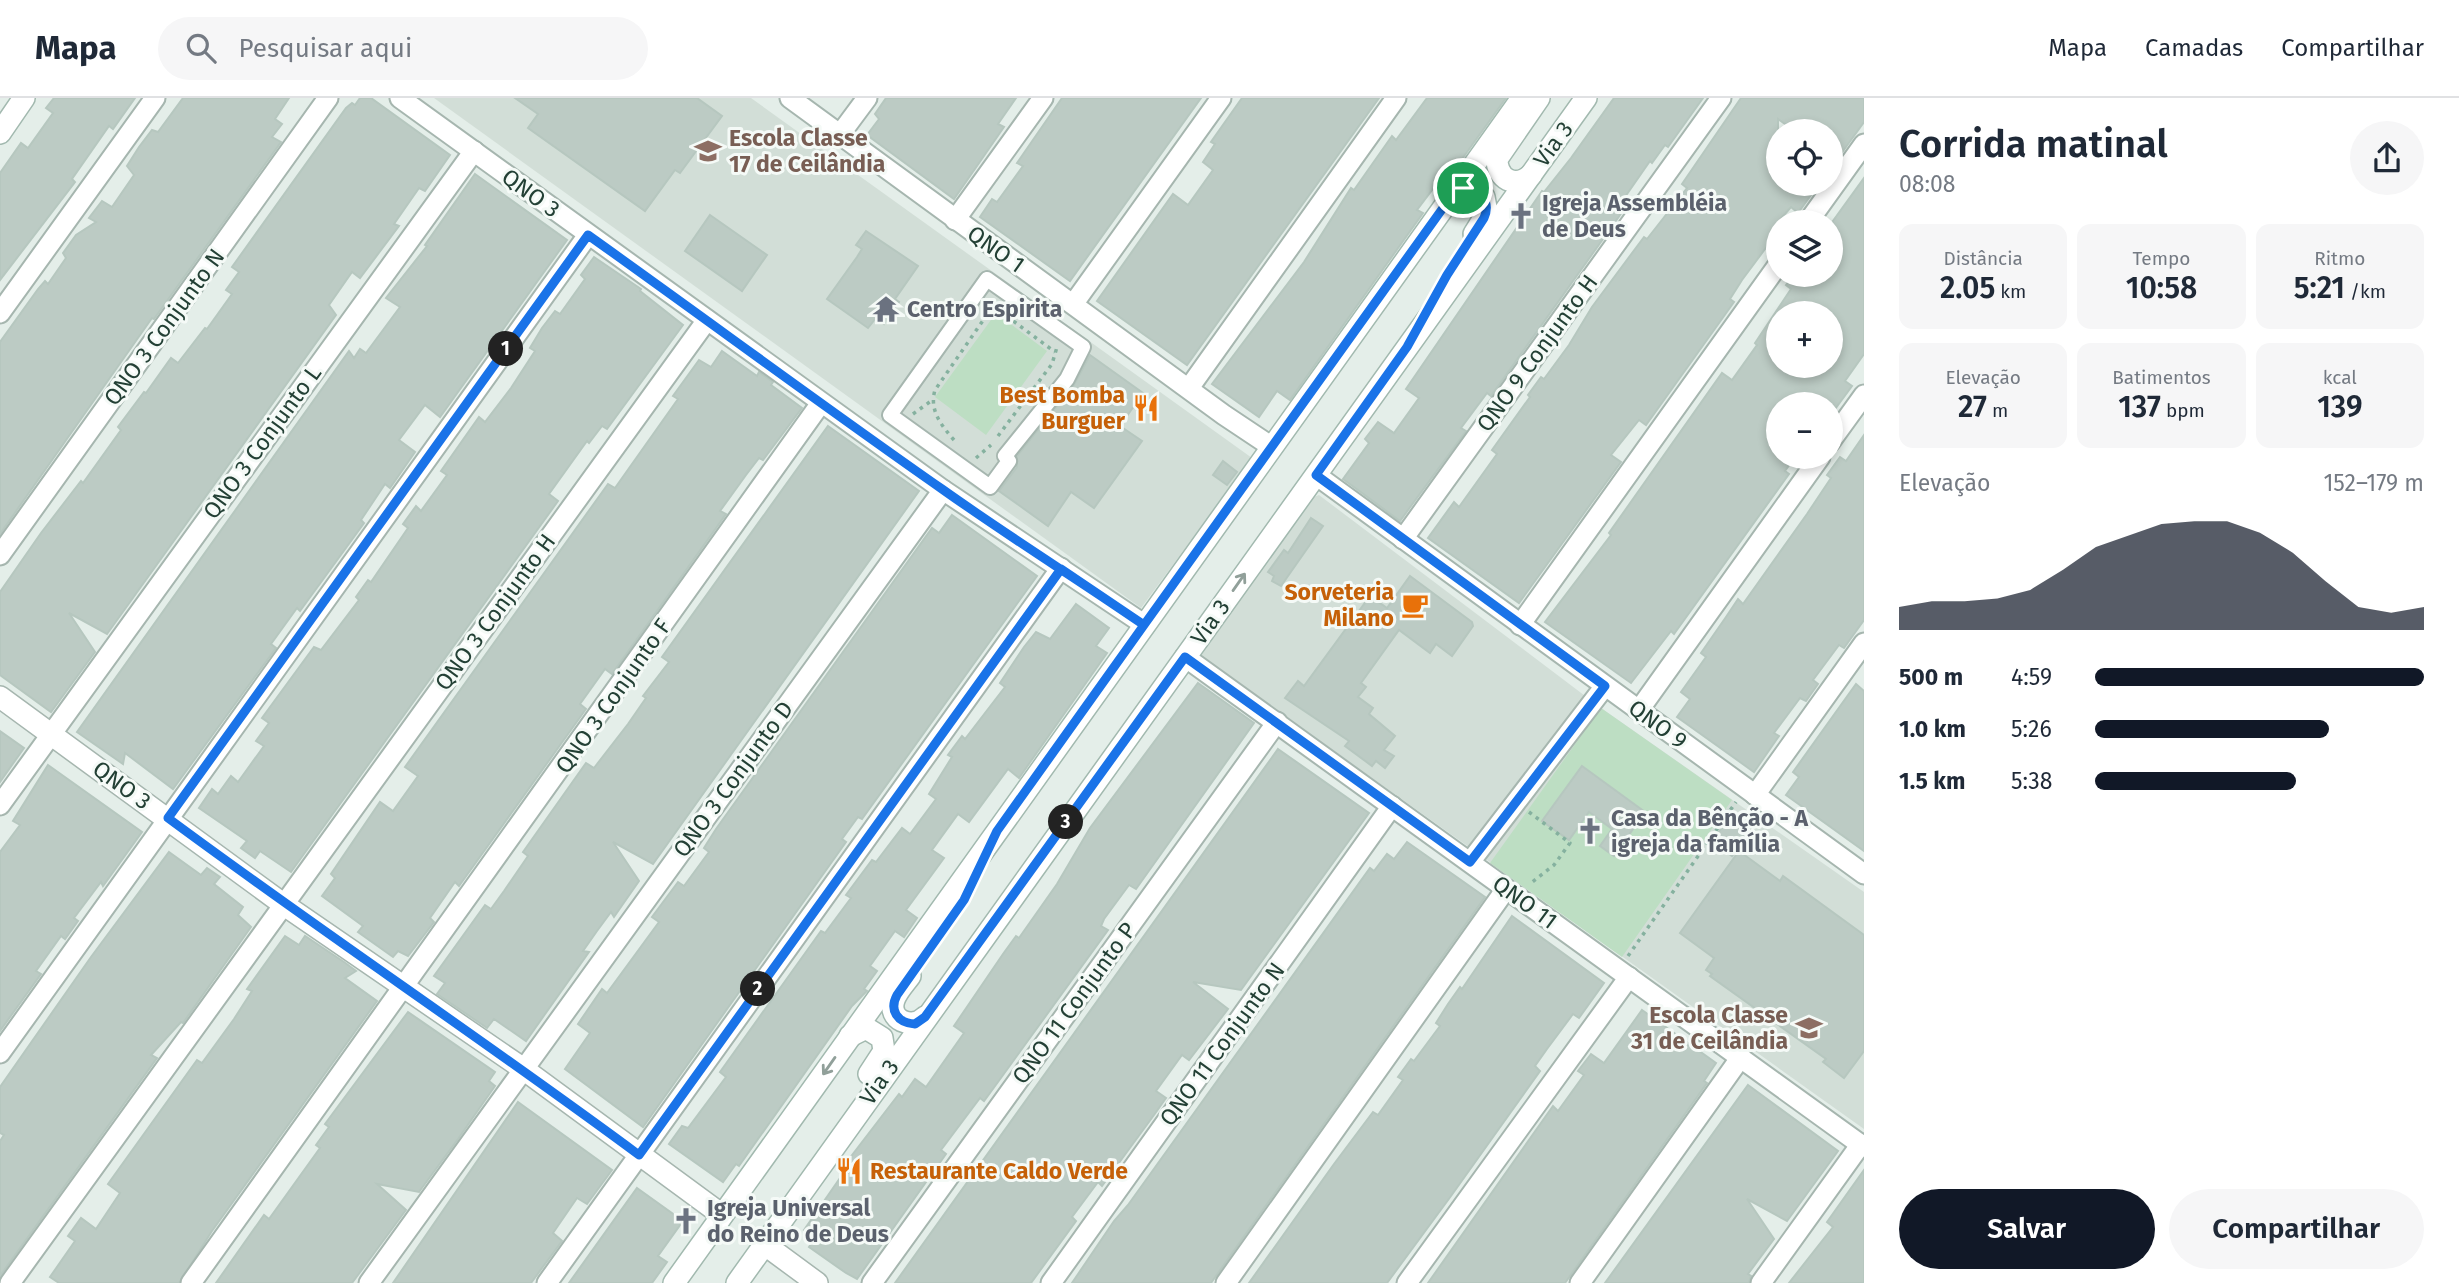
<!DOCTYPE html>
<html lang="pt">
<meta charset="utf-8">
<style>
body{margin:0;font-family:"Fira Sans",sans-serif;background:#f6f6f7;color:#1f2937;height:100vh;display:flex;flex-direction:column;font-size:26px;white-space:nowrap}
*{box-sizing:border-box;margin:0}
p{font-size:23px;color:#747a83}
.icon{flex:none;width:38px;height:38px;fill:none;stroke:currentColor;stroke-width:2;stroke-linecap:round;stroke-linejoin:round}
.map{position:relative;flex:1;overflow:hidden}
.side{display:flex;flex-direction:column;background:#fff;width:595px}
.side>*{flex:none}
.tools{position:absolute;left:1766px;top:21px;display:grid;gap:14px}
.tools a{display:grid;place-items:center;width:77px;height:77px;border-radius:50%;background:#fff;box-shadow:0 4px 10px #0003;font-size:35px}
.pin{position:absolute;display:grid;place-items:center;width:60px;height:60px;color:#fff;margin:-30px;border:4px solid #fff;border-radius:50%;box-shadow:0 2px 7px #0007}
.km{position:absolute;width:35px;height:35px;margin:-18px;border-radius:50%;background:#222;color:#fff;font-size:19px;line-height:35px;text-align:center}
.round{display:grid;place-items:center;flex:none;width:74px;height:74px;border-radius:37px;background:#f6f6f7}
.head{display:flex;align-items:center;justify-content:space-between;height:119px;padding:0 35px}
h1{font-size:38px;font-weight:600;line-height:52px}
.metrics{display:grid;grid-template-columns:repeat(3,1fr);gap:10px;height:119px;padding:7px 35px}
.metrics div{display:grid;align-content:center;border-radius:14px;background:#f6f6f7;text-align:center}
.metrics b{font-size:30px;font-weight:600}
.metrics small{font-size:19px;font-weight:400}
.metrics p{font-size:19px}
.chart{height:196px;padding:14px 35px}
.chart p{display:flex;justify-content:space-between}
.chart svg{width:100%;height:126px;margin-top:7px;fill:#111827;opacity:.7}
.button{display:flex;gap:14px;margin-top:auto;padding:14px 35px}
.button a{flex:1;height:80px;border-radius:42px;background:#111827;color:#fff;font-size:28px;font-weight:600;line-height:80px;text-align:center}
.button a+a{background:#f6f6f7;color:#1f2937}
ul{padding:0 35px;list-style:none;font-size:23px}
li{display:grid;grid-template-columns:112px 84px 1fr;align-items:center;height:52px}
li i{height:18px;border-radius:9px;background:#111827}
header{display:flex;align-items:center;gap:42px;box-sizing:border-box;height:98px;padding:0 35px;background:#fff;border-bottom:2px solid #e0e1e3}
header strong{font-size:33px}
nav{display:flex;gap:38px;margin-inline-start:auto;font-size:24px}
.search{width:490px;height:63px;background:#f6f6f7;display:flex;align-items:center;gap:18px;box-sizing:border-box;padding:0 24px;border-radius:38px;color:#747a83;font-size:26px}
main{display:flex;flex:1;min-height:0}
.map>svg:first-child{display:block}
</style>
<header>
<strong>Mapa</strong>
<div class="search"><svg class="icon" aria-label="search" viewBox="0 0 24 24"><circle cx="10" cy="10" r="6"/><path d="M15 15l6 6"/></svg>Pesquisar aqui</div>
<nav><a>Mapa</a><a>Camadas</a><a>Compartilhar</a></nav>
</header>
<main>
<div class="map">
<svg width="1864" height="1185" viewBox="0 0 1864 1185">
<rect width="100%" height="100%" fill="#e4eee9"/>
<g fill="#d2ded7">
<polygon points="434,0 751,0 1252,360 1141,510"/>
<polygon points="1319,397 1601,610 1864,794 1864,1031 1201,558 1311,400"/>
</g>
<g fill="#bddec3">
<polygon points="996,215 1047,253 986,337 935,299"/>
<polygon points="1601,610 1732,702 1622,859 1490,765"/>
</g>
<g fill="#bccbc4" stroke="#b6c7bf" stroke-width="2" fill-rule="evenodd">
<polygon points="54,0 135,0 113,31 109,28 72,81 75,84 0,182 0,75 21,45 28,50 53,15 46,10"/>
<polygon points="183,0 289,0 275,21 282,26 272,39 281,44 154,221 152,220 0,436 0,244 38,191 45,183 48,186 66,160 63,155 76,137 96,124 89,120 102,103 112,109 134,77 127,68 139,49 152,32 158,34"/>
<polygon points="360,0 371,0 450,57 425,93 419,90 394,126 399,128 360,180 352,174 329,207 336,217 107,536 69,515 95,554 51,614 0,577 0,494 41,435 81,383 83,385 121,332 118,329 144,294 146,295 171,260 178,265 205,230 207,231 232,196 226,192 239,174 232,169 346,10 352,5 355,7"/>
<polygon points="515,0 697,0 722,18 680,75 675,72 645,113 528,30 538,16"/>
<polygon points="886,0 1016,0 998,26 1004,29 954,101 867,37 879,21 875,16"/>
<polygon points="1062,0 1201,0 1070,183 980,119 992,101 997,104 1023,68 1017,65"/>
<polygon points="1242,0 1379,0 1187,267 1097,203 1173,96 1188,107 1213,72 1203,64 1215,46 1211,44"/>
<polygon points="1427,0 1506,0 1449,79 1445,75 1417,112 1423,115 1290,302 1277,293 1259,319 1212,286 1304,164 1351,90 1354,92 1392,38 1396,42"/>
<polygon points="1614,0 1703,0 1668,49 1665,47 1652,65 1650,63 1625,99 1630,102 1618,120 1491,298 1487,295 1461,330 1466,333 1400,423 1343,381 1369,345 1365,341 1378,324 1394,335 1419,300 1406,291 1542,93 1544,94 1571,60"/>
<polygon points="1741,0 1864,0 1864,24 1830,71 1830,33 1795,33 1778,21 1778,86 1819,86 1798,115 1791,109 1778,124 1778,143 1772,151 1768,147 1742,182 1730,201 1734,204 1646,327 1639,322 1611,357 1621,364 1519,505 1428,440 1454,404 1459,409 1497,356 1492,352 1530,299 1528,297 1541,279 1544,281 1569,247 1592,209 1644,139 1647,141 1687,90 1682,86"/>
<polygon points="475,76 567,142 440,319 425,307 399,342 415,354 390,390 385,386 361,422 364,425 300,513 297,510 271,546 276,550 173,691 125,655 123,666 77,634 349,253 354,260 360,251 366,255 400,209 386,200 427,148 425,147"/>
<path d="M 1864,80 L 1864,256 L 1845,283 L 1852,288 L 1830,318 L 1830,306 L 1778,306 L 1778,359 L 1795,359 L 1785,373 L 1789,376 L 1674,536 L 1671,533 L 1631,585 L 1545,524 L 1611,437 L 1609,435 L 1722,275 L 1732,282 L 1757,247 L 1755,245 L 1791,191 L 1786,187 L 1794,177 L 1830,177 L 1830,127 ZM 1778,215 L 1830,215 L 1830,268 L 1778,268 Z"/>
<polygon points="710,117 767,157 742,193 685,153"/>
<polygon points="866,133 918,168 895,201 899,204 884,226 876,220 868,230 827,201 857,159 862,151 856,147"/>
<polygon points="594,159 641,191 640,193 683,227 607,331 602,328 589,345 587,343 549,396 558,403 291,774 260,753 255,760 241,750 247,743 199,710 212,691 218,696 231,678 238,684 264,648 256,643 269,625 262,620 314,549 321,552 359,502 356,499 368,482 371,484 408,430 403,426 416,408 421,413 447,377 441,373 479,319 485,324 511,290 535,253 530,250 542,230 555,213 560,216 585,181 581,177"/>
<polygon points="722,253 757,278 759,274 773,284 771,287 802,310 763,362 759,360 746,377 720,413 726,416 612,576 605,571 580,606 586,611 459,788 455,784 430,820 434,824 408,858 398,853 393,859 358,834 363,828 322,798 335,780 331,776 380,704 393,713 418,678 405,669 608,386 615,390 678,301 673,298 699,262 711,269"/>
<polygon points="1090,257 1143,295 1120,328 1142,343 1094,410 1071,394 1048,428 999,393 1017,369 1017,358 1074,287"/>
<polygon points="828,328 919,393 653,766 613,744 639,783 614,819 611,814 597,833 583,853 589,854 526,943 494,921 487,930 437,896 445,885 434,878 485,807 491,811 504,793 528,758 523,754 586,665 594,670 628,626 646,600 643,598 669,564 662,559"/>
<polygon points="1864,337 1864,522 1844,550 1839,547 1813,582 1818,586 1806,603 1800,600 1774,635 1779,638 1754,674 1677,619 1690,601 1681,594 1706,559 1701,555 1726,519 1738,501 1743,506 1807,416 1831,380 1827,377 1840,359 1846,363"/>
<polygon points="1223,363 1237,374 1227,387 1213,377"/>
<polygon points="952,417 1037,478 862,721 858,719 842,741 846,744 643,1029 565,971 590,935 578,926 602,891 607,895 659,824 652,819 678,784 684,788 709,754 704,750 716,731 932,430 939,435"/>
<polygon points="1311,420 1323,428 1281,488 1272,483 1274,478 1268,474 1284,452 1288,455"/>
<polygon points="1410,478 1472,524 1473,528 1452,558 1436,546 1430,555 1399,532 1361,585 1366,589 1358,599 1373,610 1369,616 1395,638 1384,652 1394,658 1385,670 1376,663 1372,668 1345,648 1349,643 1285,600 1298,583 1304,588 1370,498 1387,510"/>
<polygon points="1076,506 1109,530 1096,548 1107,555 1019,680 1008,671 969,724 958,716 932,752 944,760 906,812 917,820 904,839 895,833 870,868 877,873 864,891 867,893 852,908 739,1068 736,1066 723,1084 669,1046 682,1028 688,1030 726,979 720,974 821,833 825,835 851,800 846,797 872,762 876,764 902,730 910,736 936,701 929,696 952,659 948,657 962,638 965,641 1005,589 1000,585 1024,549 1036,534 1050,541"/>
<polygon points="1198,585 1254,625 1136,791 1129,787 1104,821 1101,828 1108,832 998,984 984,1003 980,1000 941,1052 946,1056 857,1181 846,1175 809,1149 815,1140 804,1132 849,1067 846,1065 899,996 902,999 915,981 926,989 964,935 954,928 1003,856 1016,838 1019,840 1057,786 1090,730"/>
<polygon points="1856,586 1864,593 1864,753 1786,697 1799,679 1793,674"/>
<polygon points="0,633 24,650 0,684"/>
<polygon points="1278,651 1369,715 1241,892 1193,884 1228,911 1189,962 1182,957 1156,993 1166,1000 1154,1017 1102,1088 1098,1084 1072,1119 1076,1123 1031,1185 895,1185"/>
<polygon points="48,667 142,734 103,788 101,784 74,820 78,823 65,841 61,838 36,873 41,876 0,933 0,754 20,727 13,723"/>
<polygon points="1582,668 1645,714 1614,758 1600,748 1612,731 1589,714 1569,742 1542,723"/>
<polygon points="1732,716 1752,731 1732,758 1712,743"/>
<polygon points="1407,744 1485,799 1211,1185 1072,1185 1114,1123 1128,1107 1370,770 1374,773 1387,756 1394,761"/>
<polygon points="1739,753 1780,783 1783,778 1864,837 1864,953 1844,980 1823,964 1826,961 1710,878 1712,876 1706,872 1714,860 1680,835"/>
<polygon points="169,754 201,777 207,770 220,779 214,786 243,809 238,817 251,829 183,925 181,924 151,957 157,960 0,1178 0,1043 4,1037 0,1035 0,989 91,859"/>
<polygon points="1512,818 1604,885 1579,920 1573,916 1547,951 1535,968 1540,973 1451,1098 1387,1185 1249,1185 1334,1066 1373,1014 1378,1017 1403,982 1398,979 1411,961 1414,963 1440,928 1436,925 1448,906 1460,889 1462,891"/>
<polygon points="285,838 299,847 305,838 344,864 356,873 345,880 377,903 212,1133 179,1185 59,1185 50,1179 75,1143 68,1138 81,1120 96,1131 120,1095 108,1086 197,962 202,965 234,921 252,893 247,891"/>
<polygon points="1642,912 1716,965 1704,983 1707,985 1565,1185 1428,1185 1553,1008 1558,1013 1584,977 1578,973 1591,956 1604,965"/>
<polygon points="408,914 495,974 489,983 495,988 458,1041 419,1094 377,1086 406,1112 352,1185 216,1185 264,1117 269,1121 320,1050 316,1047 329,1029 325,1026"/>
<polygon points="1748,987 1838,1053 1787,1123 1747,1101 1774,1141 1748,1176 1751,1178 1749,1185 1605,1185"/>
<polygon points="518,1004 612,1072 587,1106 577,1100 553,1135 562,1143 531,1185 393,1185"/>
<polygon points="1864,1072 1864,1185 1789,1185 1833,1129 1827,1124"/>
<polygon points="637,1090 683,1123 658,1158 667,1164 652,1185 569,1185"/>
</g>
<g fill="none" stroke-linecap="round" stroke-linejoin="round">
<defs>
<polygon id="pedestrian" points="987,181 1083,249 1067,281 1005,358 1009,363 990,389 890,317"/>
<g id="minor">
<polyline points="400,0 943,392 1145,527"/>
<polyline points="790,0 1224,317 1272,349"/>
<polyline points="841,35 867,0"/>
<polyline points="955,122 1043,0"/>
<polyline points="1808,124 1864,46"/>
<polyline points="1074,205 1221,0"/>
<polyline points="0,215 155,0"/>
<polyline points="1189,290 1396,0"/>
<polyline points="1830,344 1864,297"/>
<polyline points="1316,377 1864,776"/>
<polyline points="1403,441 1721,0"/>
<polyline points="0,457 328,0"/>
<polyline points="1520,527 1778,167"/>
<polyline points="1185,559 1864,1049"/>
<polyline points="1639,612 1820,359"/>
<polyline points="1755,697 1864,545"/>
<polyline points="0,707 474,53"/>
<polyline points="1470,764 1605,588"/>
<polyline points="0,955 588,137"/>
<polyline points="10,1185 707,222"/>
<polyline points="191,1185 821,305"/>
<polyline points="369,1185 943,392"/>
<polyline points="547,1185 1061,470"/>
<polyline points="872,1185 1277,624"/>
<polyline points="1051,1185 1392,708"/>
<polyline points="1226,1185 1506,791"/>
<polyline points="1407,1185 1629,879"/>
<polyline points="1580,1185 1741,959"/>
<polyline points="1761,1185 1861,1046"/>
</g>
<g id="tertiary">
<polyline points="0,599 283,806 522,970 722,1117"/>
<polyline points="764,1146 817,1185"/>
</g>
<g id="secondary">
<polyline points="0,35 24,0"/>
<path d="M 1531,77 C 1515,91 1497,81 1497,61 L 1539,0"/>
<polyline points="1453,96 1469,90 1484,99 1487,115 1474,136"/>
<path d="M 910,878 C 905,885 897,893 894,902 C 887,922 912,932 925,919"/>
<polyline points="850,938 866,930 882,940 884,953 869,976"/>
<polyline points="674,1185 1522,0"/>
<polyline points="737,1185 1586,0"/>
</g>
</defs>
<use href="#pedestrian" stroke="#a6b6af" stroke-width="18"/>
<use href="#minor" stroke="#a6b6af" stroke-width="23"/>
<use href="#tertiary" stroke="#a6b6af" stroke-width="24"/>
<use href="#secondary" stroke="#a2b9af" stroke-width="24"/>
<g stroke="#85b19f" stroke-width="3.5" stroke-dasharray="3.5 5" stroke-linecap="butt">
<polyline points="993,208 1055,254"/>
<polyline points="913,316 931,303"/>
<polyline points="998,338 1052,266 1057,249"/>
<path d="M 954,342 C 941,327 929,312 935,292 L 993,208 L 993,204"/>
<polyline points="976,360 991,347"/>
<polyline points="1529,714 1570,745 1554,767 1531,785"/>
<polyline points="1628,858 1736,704"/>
</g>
<use href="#pedestrian" stroke="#fff" stroke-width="14"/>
<use href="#minor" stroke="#fff" stroke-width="19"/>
<use href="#tertiary" stroke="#fff" stroke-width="21"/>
<use href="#secondary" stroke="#fff" stroke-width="21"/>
</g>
<defs><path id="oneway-shaft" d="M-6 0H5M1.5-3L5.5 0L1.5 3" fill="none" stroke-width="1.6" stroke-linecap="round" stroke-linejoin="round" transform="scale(1.75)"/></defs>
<g stroke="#91a09a">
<use href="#oneway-shaft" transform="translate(1239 484) rotate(-55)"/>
<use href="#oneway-shaft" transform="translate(829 968) rotate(125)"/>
</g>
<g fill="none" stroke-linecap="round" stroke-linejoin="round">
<defs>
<path id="route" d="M 1463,90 L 1453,96 L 1144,527 C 1077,481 1008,438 942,391 C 823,308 706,221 588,137 L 168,720 C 323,835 484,942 639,1057 L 1061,471 L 1144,527 L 997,733 L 964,802 L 897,897 C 889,912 897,925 915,926 L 925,919 L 1185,559 L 1470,764 L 1605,588 L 1316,377 L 1407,249 L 1447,177 L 1484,120 C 1491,104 1481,90 1463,90"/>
</defs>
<use href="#route" stroke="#fff" stroke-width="14"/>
<use href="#route" stroke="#1a73e8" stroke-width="9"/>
</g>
<defs>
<symbol id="school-bare" viewBox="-9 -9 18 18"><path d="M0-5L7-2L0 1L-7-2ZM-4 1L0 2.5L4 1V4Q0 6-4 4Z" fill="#8d6e63" stroke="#f5faf7" stroke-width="2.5" paint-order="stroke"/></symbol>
<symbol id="church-bare" viewBox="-9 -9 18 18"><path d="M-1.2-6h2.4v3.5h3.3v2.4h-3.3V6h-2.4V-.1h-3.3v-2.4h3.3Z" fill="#6b7280" stroke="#f5faf7" stroke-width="2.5" paint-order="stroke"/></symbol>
<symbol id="temple-bare" viewBox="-9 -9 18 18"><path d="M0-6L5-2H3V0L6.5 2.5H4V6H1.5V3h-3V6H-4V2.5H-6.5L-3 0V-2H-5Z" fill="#6b7280" stroke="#f5faf7" stroke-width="2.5" paint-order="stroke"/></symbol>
<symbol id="restaurant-bare" viewBox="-9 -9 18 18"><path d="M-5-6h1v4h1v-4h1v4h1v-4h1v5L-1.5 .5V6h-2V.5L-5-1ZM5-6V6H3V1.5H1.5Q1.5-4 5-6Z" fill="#e8710a" stroke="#f5faf7" stroke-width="2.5" paint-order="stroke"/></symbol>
<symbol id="cafe-bare" viewBox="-9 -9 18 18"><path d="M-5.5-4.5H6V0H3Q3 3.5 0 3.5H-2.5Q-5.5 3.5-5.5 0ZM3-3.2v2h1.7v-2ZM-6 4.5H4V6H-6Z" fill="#e8710a" stroke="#f5faf7" stroke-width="2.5" paint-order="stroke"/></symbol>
</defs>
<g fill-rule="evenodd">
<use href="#school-bare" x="689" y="34" width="38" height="38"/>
<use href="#church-bare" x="1502" y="99" width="38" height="38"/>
<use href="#temple-bare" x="867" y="192" width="38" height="38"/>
<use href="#restaurant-bare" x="1127" y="291" width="38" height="38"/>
<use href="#cafe-bare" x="1396" y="488" width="38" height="38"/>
<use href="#church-bare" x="1571" y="714" width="38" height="38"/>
<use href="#school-bare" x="1790" y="911" width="38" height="38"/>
<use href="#restaurant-bare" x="830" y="1054" width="38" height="38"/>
<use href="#church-bare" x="667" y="1104" width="38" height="38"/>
</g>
<g text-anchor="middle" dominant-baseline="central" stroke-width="6" stroke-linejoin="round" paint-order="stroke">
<g font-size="23" font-weight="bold" fill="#785e54" stroke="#f5faf7" text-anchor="start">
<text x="729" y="40">Escola Classe<tspan x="729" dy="26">17 de Ceilândia</tspan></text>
<text x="1788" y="917" text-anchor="end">Escola Classe<tspan x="1788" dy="26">31 de Ceilândia</tspan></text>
</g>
<g font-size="23" fill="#234035" stroke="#f5faf7">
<text transform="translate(1553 46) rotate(-54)">Via 3</text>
<text transform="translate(531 95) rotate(36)">QNO 3</text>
<text transform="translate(996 151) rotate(35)">QNO 1</text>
<text transform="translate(164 229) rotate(-54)">QNO 3 Conjunto N</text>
<text transform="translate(1537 255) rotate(-54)">QNO 9 Conjunto H</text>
<text transform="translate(262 344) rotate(-54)">QNO 3 Conjunto L</text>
<text transform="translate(495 514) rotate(-54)">QNO 3 Conjunto H</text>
<text transform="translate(1210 524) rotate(-55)">Via 3</text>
<text transform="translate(613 598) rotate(-55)">QNO 3 Conjunto F</text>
<text transform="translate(1658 626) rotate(36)">QNO 9</text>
<text transform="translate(733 681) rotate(-54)">QNO 3 Conjunto D</text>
<text transform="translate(122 687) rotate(36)">QNO 3</text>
<text transform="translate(1525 804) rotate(36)">QNO 11</text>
<text transform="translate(1074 905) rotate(-54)">QNO 11 Conjunto P</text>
<text transform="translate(1222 946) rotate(-54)">QNO 11 Conjunto N</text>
<text transform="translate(879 984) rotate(-55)">Via 3</text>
</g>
<g font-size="23" font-weight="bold" fill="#5b616d" stroke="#f5faf7" text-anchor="start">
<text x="1542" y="105">Igreja Assembléia<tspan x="1542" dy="26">de Deus</tspan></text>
<text x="907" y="211">Centro Espirita</text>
<text x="1611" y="720">Casa da Bênção - A<tspan x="1611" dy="26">igreja da família</tspan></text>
<text x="707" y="1110">Igreja Universal<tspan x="707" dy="26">do Reino de Deus</tspan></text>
</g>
<g font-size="23" font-weight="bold" fill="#c56008" stroke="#f5faf7" text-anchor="end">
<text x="1125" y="297">Best Bomba<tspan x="1125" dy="26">Burguer</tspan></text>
<text x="1394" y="494">Sorveteria<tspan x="1394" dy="26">Milano</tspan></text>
<text x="870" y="1073" text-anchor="start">Restaurante Caldo Verde</text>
</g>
</g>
</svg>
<div class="tools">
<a><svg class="icon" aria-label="locate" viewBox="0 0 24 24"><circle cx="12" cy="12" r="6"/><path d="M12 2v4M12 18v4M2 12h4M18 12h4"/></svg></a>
<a><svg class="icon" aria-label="layers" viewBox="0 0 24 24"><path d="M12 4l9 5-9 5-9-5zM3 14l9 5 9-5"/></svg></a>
<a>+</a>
<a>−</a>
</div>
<div class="pin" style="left:1463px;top:90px;background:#1e9e55"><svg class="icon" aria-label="arrive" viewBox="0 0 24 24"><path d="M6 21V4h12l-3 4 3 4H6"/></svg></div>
<b class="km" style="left:506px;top:251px">1</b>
<b class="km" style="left:758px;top:891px">2</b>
<b class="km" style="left:1066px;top:724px">3</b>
</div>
<section class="side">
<div class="head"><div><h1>Corrida matinal</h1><p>08:08</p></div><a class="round"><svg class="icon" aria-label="share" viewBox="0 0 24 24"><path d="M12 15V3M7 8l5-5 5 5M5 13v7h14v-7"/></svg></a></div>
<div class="metrics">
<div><p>Distância</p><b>2.05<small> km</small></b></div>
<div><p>Tempo</p><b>10:58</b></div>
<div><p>Ritmo</p><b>5:21<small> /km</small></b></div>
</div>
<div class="metrics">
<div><p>Elevação</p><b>27<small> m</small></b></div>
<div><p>Batimentos</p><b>137<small> bpm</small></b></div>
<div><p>kcal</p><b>139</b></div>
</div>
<div class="chart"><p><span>Elevação</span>152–179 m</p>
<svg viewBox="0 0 160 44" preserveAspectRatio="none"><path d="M0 44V36L10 34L20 34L30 33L40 30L50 23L60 15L70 11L80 7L90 6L100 6L110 10L120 17L130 27L140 36L150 38L160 36V44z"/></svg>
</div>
<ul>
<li><b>500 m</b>4:59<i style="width:100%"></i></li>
<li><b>1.0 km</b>5:26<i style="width:71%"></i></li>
<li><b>1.5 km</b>5:38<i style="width:61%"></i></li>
</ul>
<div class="button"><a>Salvar</a><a>Compartilhar</a></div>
</section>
</main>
